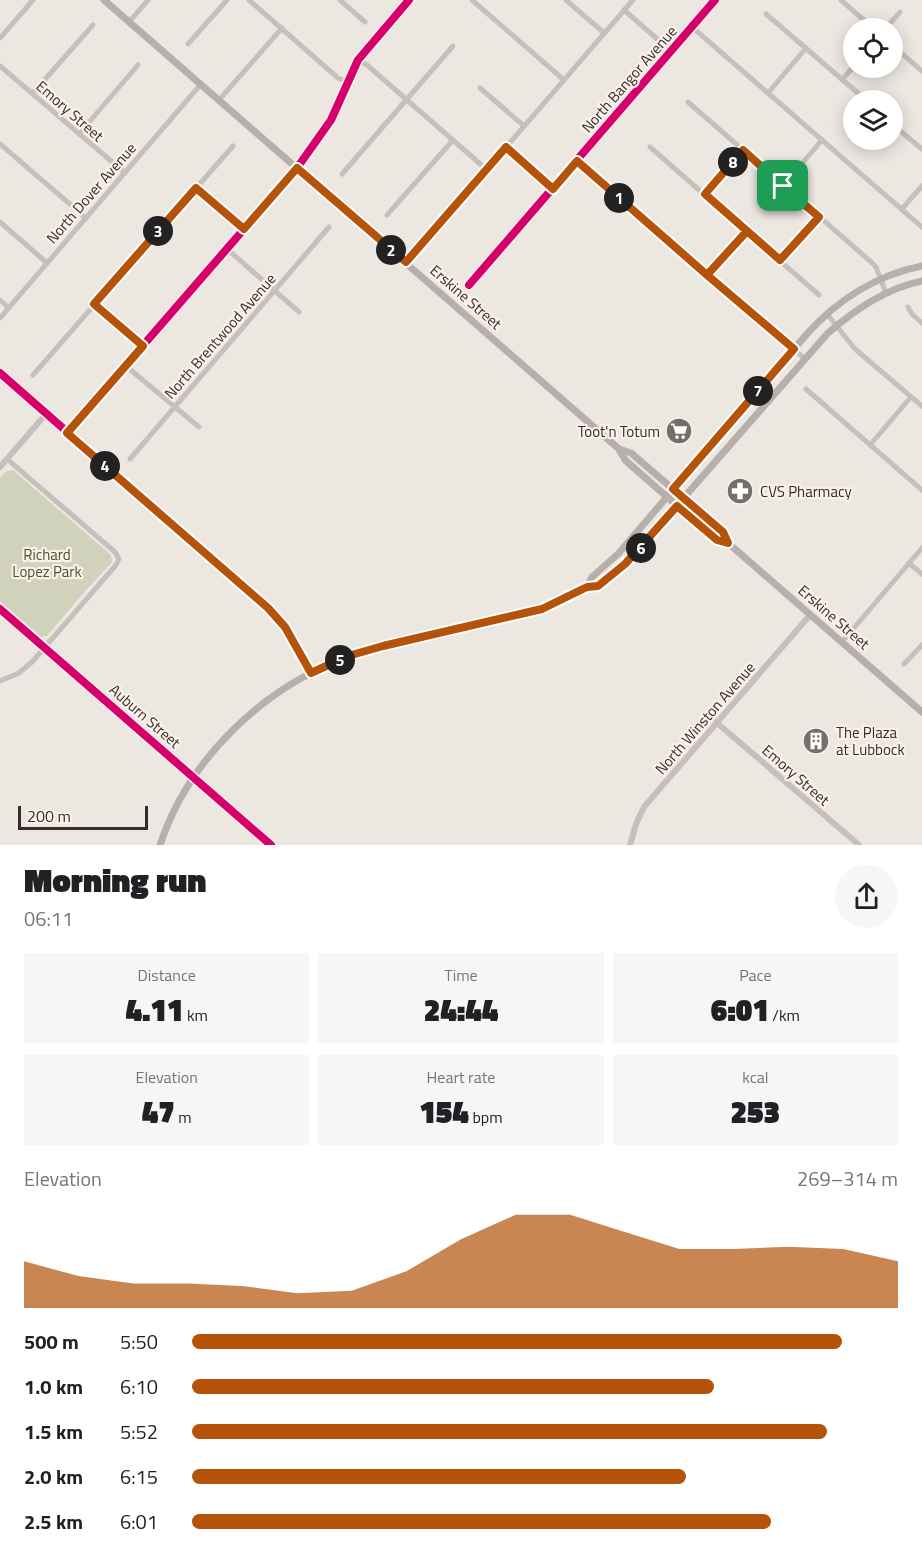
<!DOCTYPE html>
<meta charset="utf-8">
<style>
body{margin:0;font-family:"Titillium Web",sans-serif;background:#f6f6f6;color:#202124;height:100vh;display:flex;flex-direction:column;font-size:22px;white-space:nowrap}
*{box-sizing:border-box;margin:0}
p{font-size:20px;color:#757577}
.icon{flex:none;width:33px;height:33px;fill:none;stroke:currentColor;stroke-width:2;stroke-linecap:round;stroke-linejoin:round}
.map{position:relative;height:845px;overflow:hidden}
.side{display:flex;flex-direction:column;background:#fff;flex:1}
.side>*{flex:none}
.controls{position:absolute;left:843px;top:18px;display:grid;gap:12px}
.controls a{display:grid;place-items:center;width:60px;height:60px;border-radius:50%;background:#fff;box-shadow:0 3px 15px #0003;font-size:30px}
.scale{position:absolute;left:18px;bottom:15px;width:130px;box-sizing:border-box;padding-left:6px;border:3px solid #372c29;border-top:0;font-size:16px;line-height:21px;white-space:nowrap;color:#372c29;-webkit-text-stroke:4px #faf1ea;paint-order:stroke}
.pin{position:absolute;display:grid;place-items:center;width:51px;height:51px;color:#fff;margin:-26px;border-radius:12px;box-shadow:0 3px 9px #0006}
.km{position:absolute;width:30px;height:30px;margin:-15px;border-radius:50%;background:#222;color:#fff;font-size:16px;line-height:30px;text-align:center}
.round{display:grid;place-items:center;flex:none;width:63px;height:63px;border-radius:32px;background:#f6f6f6}
.summary{display:flex;align-items:center;justify-content:space-between;height:102px;padding:0 24px}
h1{font-size:33px;font-weight:800;line-height:45px}
.stats{display:grid;grid-template-columns:repeat(3,1fr);gap:9px;height:102px;padding:6px 24px}
.stats div{display:grid;align-content:center;border-radius:0px;background:#f6f6f6;text-align:center}
.stats b{font-size:30px;font-weight:800}
.stats small{font-size:16px;font-weight:400}
.stats p{font-size:16px}
.chart{height:168px;padding:12px 24px}
.chart p{display:flex;justify-content:space-between}
.chart svg{width:100%;height:108px;margin-top:6px;fill:#b45309;opacity:.7}
ul{padding:0 24px;list-style:none;font-size:20px}
li{display:grid;grid-template-columns:96px 72px 1fr;align-items:center;height:45px}
li i{height:15px;border-radius:8px;background:#b45309}
.map>svg:first-child{display:block}
</style>
<div class="map">
<svg width="922" height="845" viewBox="0 0 922 845">
<rect width="100%" height="100%" fill="#ede7e2"/>
<polygon fill="#d0d2bc" points="13,470 111,555 112,562 86,590 47,636 41,637 0,601 0,478 6,471"/>
<g fill="none" stroke-linecap="round" stroke-linejoin="round">
<g stroke="#c6bfbb" stroke-width="5">
<polyline points="249,0 338,78 347,82"/>
<polyline points="340,0 365,22"/>
<polyline points="472,0 564,80"/>
<polyline points="566,0 604,33"/>
<polyline points="841,0 873,28"/>
<polyline points="624,10 671,51"/>
<polyline points="766,14 866,100"/>
<polyline points="129,22 148,0"/>
<polyline points="692,27 922,227"/>
<polyline points="886,28 900,12"/>
<polyline points="0,38 33,0"/>
<polyline points="188,44 227,0"/>
<polyline points="892,45 922,71"/>
<polyline points="358,60 367,65 486,169"/>
<polyline points="0,66 125,173"/>
<polyline points="842,80 854,66"/>
<polyline points="480,88 524,126"/>
<polyline points="768,93 806,48"/>
<polyline points="32,94 93,25"/>
<polyline points="219,100 282,28"/>
<polyline points="688,102 870,261 876,267 886,293"/>
<polyline points="892,124 922,149"/>
<polyline points="79,134 138,65"/>
<polyline points="0,144 86,218"/>
<polyline points="506,147 553,189"/>
<polyline points="650,147 819,295"/>
<polyline points="577,161 805,359"/>
<polyline points="342,174 453,46"/>
<polyline points="783,186 822,140"/>
<polyline points="196,188 244,229"/>
<polyline points="705,194 743,150"/>
<polyline points="902,209 922,186"/>
<polyline points="387,215 453,140"/>
<polyline points="0,222 47,263"/>
<polyline points="227,249 299,312"/>
<polyline points="781,260 819,217"/>
<polyline points="406,263 633,0"/>
<polyline points="707,275 747,230"/>
<polyline points="469,285 715,0"/>
<polyline points="0,300 9,308"/>
<polyline points="94,304 143,346"/>
<polyline points="908,307 912,314 922,323"/>
<polyline points="827,314 855,349 922,406"/>
<polyline points="0,318 201,84"/>
<polyline points="126,366 199,427"/>
<polyline points="0,373 46,414"/>
<polyline points="33,375 233,146"/>
<polyline points="806,389 922,490"/>
<polyline points="67,433 268,608 285,627 311,673"/>
<polyline points="870,445 911,397"/>
<polyline points="130,459 329,227"/>
<polyline points="909,563 922,574"/>
<polyline points="842,642 922,548"/>
<polyline points="904,664 922,645"/>
<polyline points="0,681 19,673 32,662 116,565 119,559 115,552 7,459"/>
<polyline points="194,777 271,845"/>
</g>
<g stroke="#c6bfbb" stroke-width="6">
<polyline points="0,467 46,414 67,433 297,168 331,120 358,60 409,0"/>
<polyline points="0,609 194,777"/>
<polyline points="716,722 859,845"/>
<polyline points="630,845 636,824 644,807 810,615"/>
</g>
<g stroke="#b7afab" stroke-width="7">
<polyline points="104,0 619,449 631,453 723,532 728,543 922,712"/>
<polyline points="619,449 625,460 716,540 728,543"/>
<path d="M 587,587 L 592,577 L 618,554 L 806,335 C 837,300 877,275 922,266"/>
<path d="M 160,845 C 189,758 263,688 347,657 C 390,641 437,634 480,624 C 501,619 523,616 542,609 C 557,604 570,596 584,589 C 588,587 592,587 597,586 C 612,580 627,562 638,550 L 828,333 C 856,309 885,289 922,281"/>
</g>
<defs>
<g id="cycleway">
<polyline points="469,285 715,0"/>
<polyline points="0,373 268,608 285,627 311,673"/>
<polyline points="67,433 297,168 331,120 358,60 409,0"/>
<polyline points="0,609 271,845"/>
</g>
</defs>
<use href="#cycleway" stroke="#faf1ea" stroke-width="11"/>
<use href="#cycleway" stroke="#d6006c" stroke-width="8"/>
</g>
<g fill="none" stroke-linecap="round" stroke-linejoin="round">
<defs>
<polyline id="route" points="783,186 819,217 780,260 747,231 707,275 577,161 553,189 506,147 406,262 297,168 244,229 196,188 94,304 143,346 67,433 268,608 285,627 311,673 348,656 383,646 542,609 587,587 598,586 625,564 677,506 717,540 728,543 723,532 673,489 794,349 707,275 747,231 705,194 743,150 783,186"/>
</defs>
<use href="#route" stroke="#fff" stroke-width="12"/>
<use href="#route" stroke="#b45309" stroke-width="8"/>
</g>
<defs>
<symbol id="supermarket-disc" viewBox="-11 -11 22 22"><circle r="9.5" fill="#776d6a" stroke="#faf1ea"/><path d="M-6-5.5h2.5l.6 2H6L4.5 2H-2.5L-4.4-4H-6ZM-1.5 3.2a1.3 1.3 0 1 0 .1 0ZM3 3.2a1.3 1.3 0 1 0 .1 0Z" fill="#fff"/></symbol>
<symbol id="pharmacy-disc" viewBox="-11 -11 22 22"><circle r="9.5" fill="#776d6a" stroke="#faf1ea"/><path d="M-2-6h4v4h4v4h-4v4h-4v-4h-4v-4h4Z" fill="#fff"/></symbol>
<symbol id="building-disc" viewBox="-11 -11 22 22"><circle r="9.5" fill="#776d6a" stroke="#faf1ea"/><path d="M-4-6H4V6H1V3H-1V6H-4ZM-2.5-4.3h1.7v1.8h-1.7ZM.8-4.3h1.7v1.8H.8ZM-2.5-1h1.7V.8h-1.7ZM.8-1h1.7V.8H.8Z" fill="#fff"/></symbol>
</defs>
<g fill-rule="evenodd">
<use href="#supermarket-disc" x="664" y="416" width="30" height="30"/>
<use href="#pharmacy-disc" x="725" y="476" width="30" height="30"/>
<use href="#building-disc" x="801" y="726" width="30" height="30"/>
</g>
<g text-anchor="middle" dominant-baseline="central" stroke-width="4.5" stroke-linejoin="round" paint-order="stroke">
<g font-size="15" fill="#372c29" stroke="#faf1ea">
<text transform="translate(629 79) rotate(-49)">North Bangor Avenue</text>
<text transform="translate(70 111) rotate(41)">Emory Street</text>
<text transform="translate(91 193) rotate(-49)">North Dover Avenue</text>
<text transform="translate(466 297) rotate(41)">Erskine Street</text>
<text transform="translate(220 336) rotate(-49)">North Brentwood Avenue</text>
<text transform="translate(834 617) rotate(41)">Erskine Street</text>
<text transform="translate(145 716) rotate(41)">Auburn Street</text>
<text transform="translate(705 718) rotate(-49)">North Winston Avenue</text>
<text transform="translate(796 775) rotate(41)">Emory Street</text>
</g>
<g font-size="15" fill="#372c29" stroke="#faf1ea" text-anchor="start">
<text x="660" y="431" text-anchor="end">Toot'n Totum</text>
<text x="760" y="491">CVS Pharmacy</text>
<text x="836" y="732">The Plaza<tspan x="836" dy="17">at Lubbock</tspan></text>
</g>
<g font-size="15" fill="#4a552d" stroke="#faf1ea">
<text x="47" y="554">Richard<tspan x="47" dy="17">Lopez Park</tspan></text>
</g>
</g>
</svg>
<div class="controls">
<a><svg class="icon" aria-label="locate" viewBox="0 0 24 24"><circle cx="12" cy="12" r="6"/><path d="M12 2v4M12 18v4M2 12h4M18 12h4"/></svg></a>
<a><svg class="icon" aria-label="layers" viewBox="0 0 24 24"><path d="M12 4l9 5-9 5-9-5zM3 14l9 5 9-5"/></svg></a>
</div>
<div class="scale">200 m</div>
<div class="pin" style="left:783px;top:186px;background:#1e9e55"><svg class="icon" aria-label="arrive" viewBox="0 0 24 24"><path d="M6 21V4h12l-3 4 3 4H6"/></svg></div>
<b class="km" style="left:619px;top:198px">1</b>
<b class="km" style="left:391px;top:250px">2</b>
<b class="km" style="left:158px;top:231px">3</b>
<b class="km" style="left:105px;top:466px">4</b>
<b class="km" style="left:340px;top:660px">5</b>
<b class="km" style="left:641px;top:548px">6</b>
<b class="km" style="left:758px;top:391px">7</b>
<b class="km" style="left:733px;top:162px">8</b>
</div>
<section class="side">
<div class="summary"><div><h1>Morning run</h1><p>06:11</p></div><a class="round"><svg class="icon" aria-label="share" viewBox="0 0 24 24"><path d="M12 15V3M7 8l5-5 5 5M5 13v7h14v-7"/></svg></a></div>
<div class="stats">
<div><p>Distance</p><b>4.11<small> km</small></b></div>
<div><p>Time</p><b>24:44</b></div>
<div><p>Pace</p><b>6:01<small> /km</small></b></div>
</div>
<div class="stats">
<div><p>Elevation</p><b>47<small> m</small></b></div>
<div><p>Heart rate</p><b>154<small> bpm</small></b></div>
<div><p>kcal</p><b>253</b></div>
</div>
<div class="chart"><p><span>Elevation</span>269–314 m</p>
<svg viewBox="0 0 160 44" preserveAspectRatio="none"><path d="M0 44V25L10 31L20 34L30 34L40 35L50 38L60 37L70 29L80 16L90 6L100 6L110 13L120 20L130 20L140 19L150 20L160 25V44z"/></svg>
</div>
<ul>
<li><b>500 m</b>5:50<i style="width:92%"></i></li>
<li><b>1.0 km</b>6:10<i style="width:74%"></i></li>
<li><b>1.5 km</b>5:52<i style="width:90%"></i></li>
<li><b>2.0 km</b>6:15<i style="width:70%"></i></li>
<li><b>2.5 km</b>6:01<i style="width:82%"></i></li>
</ul>
</section>
